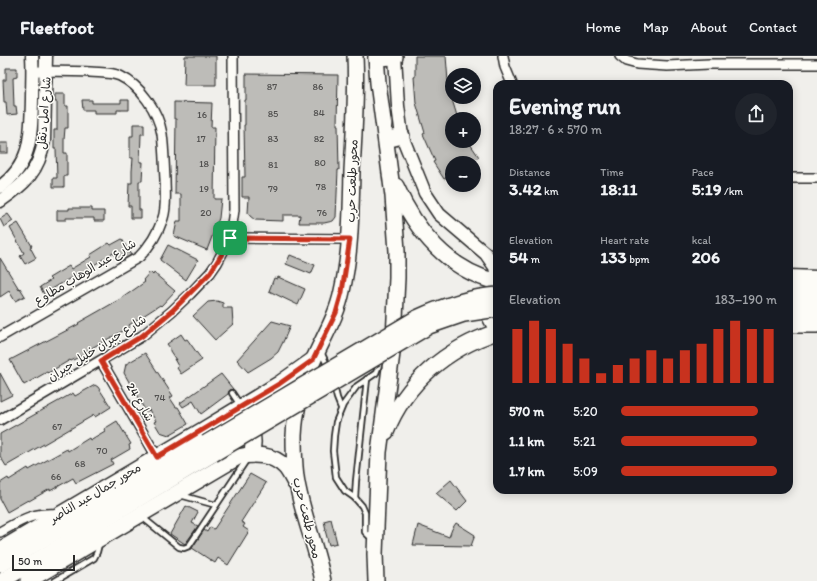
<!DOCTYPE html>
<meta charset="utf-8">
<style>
body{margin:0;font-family:Itim,"Playpen Sans Arabic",sans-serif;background:#20242c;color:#f1f3f6;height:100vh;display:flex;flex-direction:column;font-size:15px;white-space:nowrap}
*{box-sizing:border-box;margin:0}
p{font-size:13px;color:#9ea1a6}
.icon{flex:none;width:22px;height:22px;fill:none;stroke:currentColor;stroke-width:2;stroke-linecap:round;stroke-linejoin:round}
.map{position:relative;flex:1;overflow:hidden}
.side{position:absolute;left:493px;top:24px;width:300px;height:414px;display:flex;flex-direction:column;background:#171b24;border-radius:12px;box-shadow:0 2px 10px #0003}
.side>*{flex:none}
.buttons{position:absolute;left:445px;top:12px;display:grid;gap:8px}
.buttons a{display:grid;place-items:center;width:36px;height:36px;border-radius:50%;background:#171b24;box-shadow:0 2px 10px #0003;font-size:20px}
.scale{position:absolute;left:12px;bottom:10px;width:63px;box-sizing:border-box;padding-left:4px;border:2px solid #2b2b2b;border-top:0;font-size:11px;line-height:14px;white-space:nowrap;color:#2b2b2b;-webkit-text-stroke:3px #fdfcf7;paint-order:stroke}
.pin{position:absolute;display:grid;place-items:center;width:34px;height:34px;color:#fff;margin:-17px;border-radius:8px;box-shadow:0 2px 6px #0006}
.round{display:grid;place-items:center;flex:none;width:42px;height:42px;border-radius:21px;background:#20242c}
.headline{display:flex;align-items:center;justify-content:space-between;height:68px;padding:0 16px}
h1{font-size:22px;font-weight:800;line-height:30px}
.figures{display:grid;grid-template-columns:repeat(3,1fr);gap:6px;height:68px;padding:4px 16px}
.figures div{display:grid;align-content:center}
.figures b{font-size:17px;font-weight:800}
.figures small{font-size:11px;font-weight:400}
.figures p{font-size:11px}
.chart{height:112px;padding:8px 16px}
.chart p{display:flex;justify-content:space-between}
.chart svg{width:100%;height:72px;margin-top:4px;stroke:#c8321e;stroke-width:6}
ul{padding:0 16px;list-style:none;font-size:13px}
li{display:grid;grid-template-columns:64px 48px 1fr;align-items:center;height:30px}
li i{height:10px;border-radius:5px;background:#c8321e}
header{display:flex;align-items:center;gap:24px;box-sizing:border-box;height:56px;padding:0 20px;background:#171b24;border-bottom:1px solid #363941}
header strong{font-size:19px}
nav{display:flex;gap:22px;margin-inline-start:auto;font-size:14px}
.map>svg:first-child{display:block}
</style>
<header>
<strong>Fleetfoot</strong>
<nav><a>Home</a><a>Map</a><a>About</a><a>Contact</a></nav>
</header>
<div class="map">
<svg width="817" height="525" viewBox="0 0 817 525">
<rect width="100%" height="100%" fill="#f0efeb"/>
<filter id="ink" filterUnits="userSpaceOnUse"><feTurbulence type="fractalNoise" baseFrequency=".025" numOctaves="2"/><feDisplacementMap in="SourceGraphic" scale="8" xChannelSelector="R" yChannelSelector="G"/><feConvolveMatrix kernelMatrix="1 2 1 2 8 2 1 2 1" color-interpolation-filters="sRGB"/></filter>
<g filter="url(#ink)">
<g fill="#bdbcb8" stroke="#2b2b2b">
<polygon points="185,0 216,0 216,29 184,29"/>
<polygon points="415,0 446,0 449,38 450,37 458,63 452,63 452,85 468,85 479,101 469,107 452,107 452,118 444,123 433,106 435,105 423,78 425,77 416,47 414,21 415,21"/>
<polygon points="6,12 17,12 17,21 13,22 14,50 16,50 17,58 7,59 6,46 4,46 3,24 6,24"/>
<polygon points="246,18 338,19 337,69 338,69 339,114 338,114 336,161 333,165 324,167 299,167 300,159 283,159 283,165 255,164 250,160 248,157 249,141 242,141 242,121 245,121 244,69 245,69 245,44 246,44"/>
<polygon points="55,38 65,38 65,50 68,50 68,72 65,72 64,84 64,97 67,97 67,120 64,120 64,131 53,131 53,122 57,122 56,93 54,93 54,74 57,74 57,46 55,46"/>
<polygon points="82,44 92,44 92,47 121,47 121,44 129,44 129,54 117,54 117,57 94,57 94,54 83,54"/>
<polygon points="174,46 212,47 211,71 215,71 214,143 221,143 219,162 207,194 174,180 177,165 181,165 181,138 175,138 176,63 174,63"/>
<polygon points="133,68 144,68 144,78 141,78 140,106 143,106 142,125 139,125 139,154 141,154 141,162 131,162 131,150 128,150 129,127 132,127 132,115 133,102 130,102 130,80 133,80"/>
<rect x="0" y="87" width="8" height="10"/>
<polygon points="69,152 92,152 92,155 104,155 104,165 94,165 94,162 66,162 66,164 57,164 57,154 69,154"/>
<polygon points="8,158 13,165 4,171 0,163"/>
<polygon points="18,167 32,190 30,191 36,202 25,208 20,200 24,197 10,172"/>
<polygon points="122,183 131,199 119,206 113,197 94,209 95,211 76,223 74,220 52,233 53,235 45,240 40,231 51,224 49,222 69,210 71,213 91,201 90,199 109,187 111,189"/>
<polygon points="168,189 198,204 186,224 160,204"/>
<polygon points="290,199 315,209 311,218 286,208"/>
<polygon points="0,202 19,233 20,232 25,240 15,245 9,235 0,241"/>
<polygon points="150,216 153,219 154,217 175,235 161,250 160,249 129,269 130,271 86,295 87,297 71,305 70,304 48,317 47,316 24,329 10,304 79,268 78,267 122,242 145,226 143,224"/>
<polygon points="278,221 305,233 298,249 269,235 274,222 277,223"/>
<polygon points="217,245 223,247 223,252 232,252 233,268 215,284 193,260 208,246"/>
<polygon points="272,265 290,270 283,286 278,296 271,302 248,316 237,304"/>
<polygon points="181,278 185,284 187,283 202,304 181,318 177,312 178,310 174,303 176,304 170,295 170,292 167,288"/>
<polygon points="145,297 173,340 170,342 176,351 178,351 188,368 169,379 160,376 154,366 156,365 149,354 146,356 124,317 126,308"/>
<polygon points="0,317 12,339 0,345"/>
<polygon points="221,318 233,333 230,334 228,338 201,358 193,345 183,351 180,347"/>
<polygon points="95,329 98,331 111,351 95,361 94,359 6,410 0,400 0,378 73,337 75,340"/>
<polygon points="117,365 131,388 129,389 130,393 111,404 113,408 76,427 73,422 50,435 50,433 29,445 28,444 7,456 0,443 0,427 8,422 9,424 28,412 29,414 67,393 68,395 89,382 90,384 105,375 104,373"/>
<polygon points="250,418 266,427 241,466 245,468 243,471 249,475 228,509 218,502 215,507 192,492 204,474 207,476 210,471 214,473"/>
<polygon points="451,424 467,445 457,455 436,437"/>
<polygon points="186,450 198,456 192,467 198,470 185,488 170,478"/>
<polygon points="331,463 337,487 329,489 325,474 326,474 324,465"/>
<polygon points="456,467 475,479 471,490 413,489 418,469 449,481 452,473"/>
</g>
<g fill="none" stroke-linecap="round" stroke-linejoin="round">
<defs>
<g id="service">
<polyline points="321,296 328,311"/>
<polyline points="334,330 337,342 341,352"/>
<polyline points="232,337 240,349"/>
<polyline points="180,439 216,449"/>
<polyline points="355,442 356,425 367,323"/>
<polyline points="142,461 179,491 184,492 189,490 247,403"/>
<polyline points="373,481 369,480 365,476 365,457 362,450 355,442 345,435 336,421 333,395 334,380 336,366 343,349 357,330 376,317 380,306"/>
<polyline points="55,525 94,502 97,496 99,488"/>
</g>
<g id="minor">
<polyline points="503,0 505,11 512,28"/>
<polyline points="620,0 626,5 637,8 667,10 709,8 817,8"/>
<polyline points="789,122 817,122"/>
<polyline points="230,182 350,183"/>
<path d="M 0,281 L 139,201 C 150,190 158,177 163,162 C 167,150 165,136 165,123 C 164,108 164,93 162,78 C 158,55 141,30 120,20 C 111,16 100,17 90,16 C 71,15 52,15 32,15"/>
<polyline points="101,305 157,401"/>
<polyline points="0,364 142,280 172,255 190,238 210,217 217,207 230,182 234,154 233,0"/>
<path d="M 0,476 C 22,464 32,456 59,458"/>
</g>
<g id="tertiary">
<polyline points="395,0 398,50 402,80 425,137 439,158 486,198 495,211 497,221"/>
<path d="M 0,131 C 32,108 31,79 32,43 C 32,29 33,14 32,0"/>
<path d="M 0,145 C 25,128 39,115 44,85 L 46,0"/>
<polyline points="789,220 817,221"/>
</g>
<g id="primary">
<polyline points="376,2 395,1"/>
<polyline points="386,84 402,80"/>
<path d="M 396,130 C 415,174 448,214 497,226"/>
<polyline points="789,230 817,231"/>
<polyline points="489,242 489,259 497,274"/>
<polyline points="789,242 817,243"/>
<polyline points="789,256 817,257"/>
<polyline points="789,269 817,269"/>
<path d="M 245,364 C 254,375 255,386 251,399"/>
<path d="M 386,376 C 405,327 447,292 497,276"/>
<polyline points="0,494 203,374 279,328 313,304"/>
<polyline points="0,509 206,387"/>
<polyline points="2,525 213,398"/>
<path d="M 28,525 L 238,401 C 253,397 273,398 285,411 C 289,415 292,422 295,427"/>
<path d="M 323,525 C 317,493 304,463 298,432 C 294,415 294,397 294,380 C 295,355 302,328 313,305 C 323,282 337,260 342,235 C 351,196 351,155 352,115 C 354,77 357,38 355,0"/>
<polyline points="376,525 375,498 379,396 394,282 397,222 397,195 393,140 378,27 376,0"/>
</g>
</defs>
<use href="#service" stroke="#2b2b2b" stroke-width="8"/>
<use href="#minor" stroke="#2b2b2b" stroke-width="12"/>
<use href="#tertiary" stroke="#2b2b2b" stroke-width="15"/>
<use href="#primary" stroke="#2b2b2b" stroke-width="18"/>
<use href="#service" stroke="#fdfcf7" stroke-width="4.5"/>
<use href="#minor" stroke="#fdfcf7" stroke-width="9"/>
<use href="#tertiary" stroke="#fdfcf7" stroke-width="12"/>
<use href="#primary" stroke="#fdfcf7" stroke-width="15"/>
<defs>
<g id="primary-bridge">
<path d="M 206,387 L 417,262 C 443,250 469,241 497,239"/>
<polyline points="213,398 429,270 464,258 497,253"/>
</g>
</defs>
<use href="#primary-bridge" stroke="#2b2b2b" stroke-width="18" stroke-linecap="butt"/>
<use href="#primary-bridge" stroke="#fdfcf7" stroke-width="15"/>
</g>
</g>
<g fill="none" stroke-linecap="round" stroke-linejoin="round" filter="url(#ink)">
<defs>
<polygon id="route" points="230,182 350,183 342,236 336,257 313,304 279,328 157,401 101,305 142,280 172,255 210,217 222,198"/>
</defs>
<use href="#route" stroke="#fff" stroke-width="8"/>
<use href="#route" stroke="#c8321e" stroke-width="5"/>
</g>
<g text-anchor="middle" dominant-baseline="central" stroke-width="3" stroke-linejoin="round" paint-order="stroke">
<g font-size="10" fill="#504f4e">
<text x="272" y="30">87</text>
<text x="318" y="30">86</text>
<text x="319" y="56">84</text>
<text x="273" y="57">85</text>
<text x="202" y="58">16</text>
<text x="201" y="82">17</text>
<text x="273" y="82">83</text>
<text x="319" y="82">82</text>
<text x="320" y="106">80</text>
<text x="204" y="107">18</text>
<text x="273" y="108">81</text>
<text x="321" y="130">78</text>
<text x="204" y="132">19</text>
<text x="273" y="132">79</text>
<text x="206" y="156">20</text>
<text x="322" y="156">76</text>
<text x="160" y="341">74</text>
<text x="57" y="370">67</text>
<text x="102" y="394">70</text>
<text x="80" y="407">68</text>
<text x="56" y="420">66</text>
</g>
<g font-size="12" fill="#2b2b2b" stroke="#fdfcf7">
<text transform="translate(44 57) rotate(-86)">شارع امل دنقل</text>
<text transform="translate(352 125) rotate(-88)">محور طلعت حرب</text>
<text transform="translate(85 216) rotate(-31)">شارع عبد الوهاب مطاوع</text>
<text transform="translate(97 292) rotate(-32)">شارع جبران خليل جبران</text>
<text transform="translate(140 346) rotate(60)">شارع 24</text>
<text transform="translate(95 437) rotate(-31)">محور جمال عبد الناصر</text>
<text transform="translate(307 462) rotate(76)">محور طلعت حرب</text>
</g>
</g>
</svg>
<div class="buttons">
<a><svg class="icon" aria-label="layers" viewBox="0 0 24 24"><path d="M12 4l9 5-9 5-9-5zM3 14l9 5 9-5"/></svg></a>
<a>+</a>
<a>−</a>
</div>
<div class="scale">50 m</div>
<div class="pin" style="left:230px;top:182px;background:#1e9e55"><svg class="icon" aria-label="arrive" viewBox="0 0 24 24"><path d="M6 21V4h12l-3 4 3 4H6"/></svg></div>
<section class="side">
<div class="headline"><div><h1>Evening run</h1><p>18:27 · 6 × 570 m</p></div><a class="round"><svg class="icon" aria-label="share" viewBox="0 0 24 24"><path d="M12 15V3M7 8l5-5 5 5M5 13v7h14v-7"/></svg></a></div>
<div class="figures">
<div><p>Distance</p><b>3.42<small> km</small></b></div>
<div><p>Time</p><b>18:11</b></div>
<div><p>Pace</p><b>5:19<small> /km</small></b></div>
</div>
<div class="figures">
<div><p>Elevation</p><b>54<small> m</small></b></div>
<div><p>Heart rate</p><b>133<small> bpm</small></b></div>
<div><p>kcal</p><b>206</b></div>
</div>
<div class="chart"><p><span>Elevation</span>183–190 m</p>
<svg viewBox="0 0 160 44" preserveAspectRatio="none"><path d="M5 44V11M15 44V6M25 44V11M35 44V20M45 44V29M55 44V38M65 44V33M75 44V29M85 44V24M95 44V29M105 44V24M115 44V20M125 44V11M135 44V6M145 44V11M155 44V11"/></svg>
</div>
<ul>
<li><b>570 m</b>5:20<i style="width:88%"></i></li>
<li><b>1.1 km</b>5:21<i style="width:87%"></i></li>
<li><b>1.7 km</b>5:09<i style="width:100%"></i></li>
</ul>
</section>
</div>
